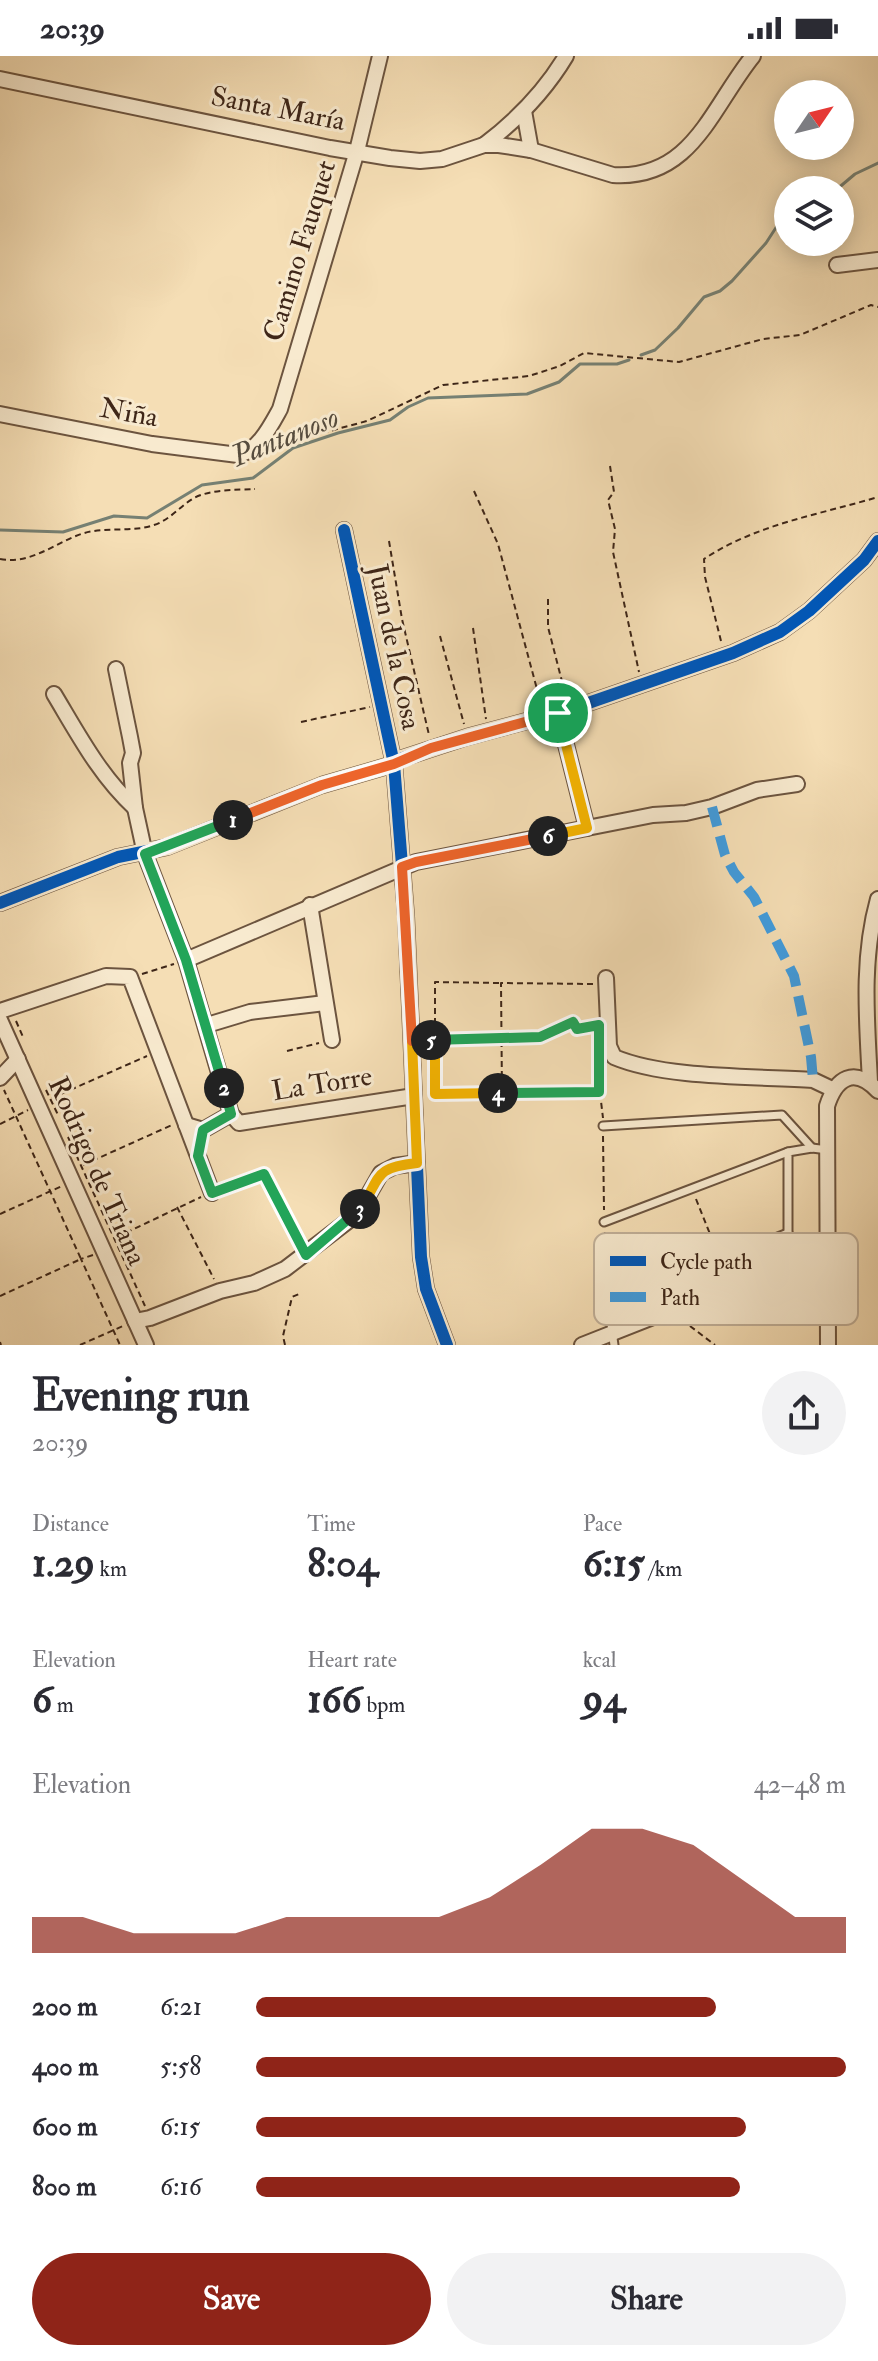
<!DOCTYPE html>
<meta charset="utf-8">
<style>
body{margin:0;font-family:"IM FELL Double Pica",serif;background:#f2f2f3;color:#2b2b33;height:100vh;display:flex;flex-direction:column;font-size:30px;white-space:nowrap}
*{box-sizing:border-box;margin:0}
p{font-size:26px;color:#7c7c81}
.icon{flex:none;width:44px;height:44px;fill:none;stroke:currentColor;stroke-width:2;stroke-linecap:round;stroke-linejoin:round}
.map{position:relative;height:1289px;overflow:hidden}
.panel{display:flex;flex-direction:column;background:#fff;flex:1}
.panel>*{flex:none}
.needle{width:52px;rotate:55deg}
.controls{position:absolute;left:774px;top:24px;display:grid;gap:16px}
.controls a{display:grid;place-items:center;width:80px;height:80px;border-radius:50%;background:#fff;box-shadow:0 4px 20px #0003;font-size:40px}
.pin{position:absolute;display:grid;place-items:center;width:68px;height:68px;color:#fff;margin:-34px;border:4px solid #fff;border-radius:50%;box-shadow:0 2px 8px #0007}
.km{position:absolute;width:40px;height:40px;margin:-20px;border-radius:50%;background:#222;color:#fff;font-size:22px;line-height:40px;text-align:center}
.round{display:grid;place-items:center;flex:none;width:84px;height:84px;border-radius:42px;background:#f2f2f3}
.head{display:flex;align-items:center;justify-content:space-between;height:136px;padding:0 32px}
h1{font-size:44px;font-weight:700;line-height:60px}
.figures{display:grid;grid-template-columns:repeat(3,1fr);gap:12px;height:136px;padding:8px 32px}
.figures div{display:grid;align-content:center}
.figures b{font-size:40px;font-weight:700}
.figures small{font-size:22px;font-weight:400}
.figures p{font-size:22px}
.chart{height:224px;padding:16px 32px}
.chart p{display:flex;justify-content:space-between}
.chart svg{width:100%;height:144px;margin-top:8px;fill:#8f2418;opacity:.7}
.action{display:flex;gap:16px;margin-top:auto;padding:16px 32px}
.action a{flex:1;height:92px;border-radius:48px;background:#8f2418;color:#fff;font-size:32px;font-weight:700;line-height:92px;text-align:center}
.action a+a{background:#f2f2f3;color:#2b2b33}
ul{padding:0 32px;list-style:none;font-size:26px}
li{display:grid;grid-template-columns:128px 96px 1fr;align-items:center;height:60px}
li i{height:20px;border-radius:10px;background:#8f2418}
.status{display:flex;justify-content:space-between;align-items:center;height:56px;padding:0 40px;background:#fff;direction:ltr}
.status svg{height:22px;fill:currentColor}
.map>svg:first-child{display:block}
</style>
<div class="status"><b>20:39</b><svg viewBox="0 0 49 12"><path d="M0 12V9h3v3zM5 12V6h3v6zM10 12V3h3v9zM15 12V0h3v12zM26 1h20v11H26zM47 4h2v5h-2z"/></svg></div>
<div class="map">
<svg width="878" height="1289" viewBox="0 0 878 1289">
<rect width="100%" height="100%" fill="#f5deb5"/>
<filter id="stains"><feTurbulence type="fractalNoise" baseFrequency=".0025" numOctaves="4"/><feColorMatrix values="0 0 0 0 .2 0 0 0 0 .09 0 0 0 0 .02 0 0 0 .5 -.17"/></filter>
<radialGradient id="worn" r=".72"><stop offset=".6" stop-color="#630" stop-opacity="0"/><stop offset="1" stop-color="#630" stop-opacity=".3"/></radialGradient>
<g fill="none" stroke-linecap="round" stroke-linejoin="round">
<g stroke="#768073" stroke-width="3">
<polyline points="836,134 855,118 878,107"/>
<polyline points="641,299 655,294 678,272 704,241 720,235 732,225 766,187 779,167 788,161"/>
<polyline points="0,474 63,476 114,460 147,462 202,429 253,422 293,392 338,377 390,364 408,351 428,342 527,338 559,326 580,308 617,308 629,304"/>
</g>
<defs>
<g id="service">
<polyline points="603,1070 782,1059 812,1092"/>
<polyline points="604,1166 788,1096"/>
<polyline points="800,1203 788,1177 788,1096 812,1092 828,1094"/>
<polyline points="614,1289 608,1247 788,1177"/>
</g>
<g id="minor">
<path d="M 0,23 L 330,92 L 390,102 L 420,105 L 442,103 L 484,89 L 499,89 L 531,94 L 613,119 C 692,124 711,52 753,0"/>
<polyline points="524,55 531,94"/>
<path d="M 484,89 C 517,64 545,35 566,0"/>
<polyline points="837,209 878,204"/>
<path d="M 0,358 L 152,388 L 238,399 C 258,395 270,371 280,353 L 357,95 L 380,0"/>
<polyline points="344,474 394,708 406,860 421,1201 426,1233 447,1289"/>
<polyline points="116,613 130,681 133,697 130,707 135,752 145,798 186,904 231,1058 239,1067 414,1040"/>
<path d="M 54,638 C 78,678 100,720 135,752"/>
<polyline points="558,657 587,772"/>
<polyline points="0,847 118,801 167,791 322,729 394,708 403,702 467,681 568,654 733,597 780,576 809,555 864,504 878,485"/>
<polyline points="310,849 332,984"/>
<polyline points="186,904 416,806 587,772 653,759 686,757 712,751 757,734 797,728"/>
<path d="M 606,922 L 609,990 L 614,1001 C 666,1023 755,1020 813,1024 L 832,1033"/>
<polyline points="0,955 106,920 130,921 212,1137"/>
<polyline points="0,964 146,1289"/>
<polyline points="207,969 250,956 325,947"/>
<polyline points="0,1022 18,1003"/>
<path d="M 870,1026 C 867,965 861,904 878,843"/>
<polyline points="186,1069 203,1074 231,1058"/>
<polyline points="135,1265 150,1262 220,1235 254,1227 285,1213 352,1162 365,1145 381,1117 395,1110 417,1107"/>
<polyline points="582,1289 800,1203 827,1201"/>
<path d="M 828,1289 L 827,1050 C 836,1022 854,1010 878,1035"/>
</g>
</defs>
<use href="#service" stroke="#6c543f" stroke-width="11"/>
<use href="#minor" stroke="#6c543f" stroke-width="18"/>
<g stroke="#3e2618" stroke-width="2" stroke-dasharray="6 4" stroke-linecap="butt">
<polyline points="274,390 367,365 443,329 529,320 560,310 584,297 679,306 763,283 800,279 871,249 878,251"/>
<polyline points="610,410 614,436 608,444 615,473 613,496 639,616"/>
<polyline points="474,435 498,488 541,648"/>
<polyline points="389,485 402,563 429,679"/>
<path d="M 0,503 C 30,509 55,487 81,478 C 105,470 132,477 154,469 C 170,464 180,450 194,442 C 211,433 237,434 255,433"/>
<polyline points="548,543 548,571 566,641"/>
<polyline points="473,572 486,663"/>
<polyline points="440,580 464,668"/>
<path d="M 721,585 L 705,521 L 704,503 C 757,468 818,459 878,441"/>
<polyline points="301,666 370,651"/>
<polyline points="142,918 174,908"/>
<polyline points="499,927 435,926 435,1038 501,1037"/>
<polyline points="593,928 501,927 502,1037 599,1036 599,1001"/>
<polyline points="16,965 23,981"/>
<polyline points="425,984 540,981 573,966 577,973 596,970"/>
<polyline points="287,995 319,987"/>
<polyline points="46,1034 59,1061"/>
<polyline points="600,1037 603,1062"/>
<polyline points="52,1042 147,1000"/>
<polyline points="0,1068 28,1054"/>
<polyline points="603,1080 604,1154"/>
<polyline points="68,1081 145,1250"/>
<polyline points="83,1109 172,1069"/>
<polyline points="226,1131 264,1118 300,1187"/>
<polyline points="696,1143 716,1193"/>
<polyline points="177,1151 214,1223"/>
<polyline points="0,1158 62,1130"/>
<polyline points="605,1176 608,1238"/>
<polyline points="117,1181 201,1141"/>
<polyline points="93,1199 81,1203 120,1289"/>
<polyline points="0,1240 81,1203 4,1034"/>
<polyline points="682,1264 715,1289"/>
<polyline points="0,1286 1,1289"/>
<polyline points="80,1289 123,1270"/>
<polyline points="285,1289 283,1280 292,1241 299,1238"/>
</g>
<use href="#service" stroke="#f8eacf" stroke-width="7"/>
<use href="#minor" stroke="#f8eacf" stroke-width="14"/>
<polyline stroke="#3f9cdf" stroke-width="10" stroke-dasharray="20 10" stroke-linecap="butt" points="712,751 725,799 734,816 754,841 794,920 811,1001 813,1024"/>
<defs>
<g id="cycleway">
<polyline points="344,474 394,708 406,860 421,1201 426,1233 447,1289"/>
<polyline points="0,847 118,801 167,791 322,729 394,708 403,702 467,681 568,654 733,597 780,576 809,555 864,504 878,485"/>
</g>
</defs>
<use href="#cycleway" stroke="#f8eacf" stroke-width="17"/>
<use href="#cycleway" stroke="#0057b8" stroke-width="12"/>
</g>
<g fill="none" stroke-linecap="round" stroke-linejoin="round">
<defs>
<polyline id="split-1" points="233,764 322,729 394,708 431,692 558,657"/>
<polyline id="split-2" points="224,1032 186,904 145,798 233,764"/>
<polyline id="split-3" points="224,1032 231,1058 203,1074 198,1100 212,1137 264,1118 306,1199 360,1153"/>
<path id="split-4" d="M 360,1153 C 382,1121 372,1112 417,1107 L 412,985 L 435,983 L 435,1038 L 498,1037"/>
<polyline id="split-5" points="431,984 540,981 573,966 577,973 599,969 599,1036 498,1037"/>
<polyline id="split-6" points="431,984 412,985 402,811 416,806 548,780"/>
<polyline id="split-7" points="548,780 587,772 558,657"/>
</defs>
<use href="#split-1" stroke="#fff" stroke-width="16"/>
<use href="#split-2" stroke="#fff" stroke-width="16"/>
<use href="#split-3" stroke="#fff" stroke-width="16"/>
<use href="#split-4" stroke="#fff" stroke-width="16"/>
<use href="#split-5" stroke="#fff" stroke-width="16"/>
<use href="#split-6" stroke="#fff" stroke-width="16"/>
<use href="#split-7" stroke="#fff" stroke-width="16"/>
<use href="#split-1" stroke="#f0652b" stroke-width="10"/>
<use href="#split-2" stroke="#22a559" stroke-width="10"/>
<use href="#split-3" stroke="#22a559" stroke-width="10"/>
<use href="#split-4" stroke="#f5b400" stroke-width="10"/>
<use href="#split-5" stroke="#22a559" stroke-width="10"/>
<use href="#split-6" stroke="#f0652b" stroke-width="10"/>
<use href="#split-7" stroke="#f5b400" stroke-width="10"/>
</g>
<g text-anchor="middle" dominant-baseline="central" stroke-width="6" stroke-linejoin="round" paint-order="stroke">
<g font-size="28" fill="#3e2618" stroke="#f8eacf">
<text transform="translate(278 53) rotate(11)">Santa María</text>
<text transform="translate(300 195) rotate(-73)">Camino Fauquet</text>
<text transform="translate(129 357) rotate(10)">Niña</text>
<text transform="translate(394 591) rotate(78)">Juan de la Cosa</text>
<text transform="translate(322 1028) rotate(-9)">La Torre</text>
<text transform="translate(97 1115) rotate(66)">Rodrigo de Triana</text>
</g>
<g font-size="30" font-style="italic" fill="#564c3e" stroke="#f8eacf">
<text transform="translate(285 381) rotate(-22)">Pantanoso</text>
</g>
</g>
<rect x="594" y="1177" width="264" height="92" rx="12" fill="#f8eacf" stroke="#c0af98" stroke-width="2"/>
<rect x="610" y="1200" width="36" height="10" fill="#0057b8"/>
<rect x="610" y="1236" width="36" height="10" fill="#3f9cdf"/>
<g font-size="22" fill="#3e2618">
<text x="660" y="1213">Cycle path</text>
<text x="660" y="1249">Path</text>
</g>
<rect width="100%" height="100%" filter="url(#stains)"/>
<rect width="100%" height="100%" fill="url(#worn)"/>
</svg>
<div class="controls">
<a><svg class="needle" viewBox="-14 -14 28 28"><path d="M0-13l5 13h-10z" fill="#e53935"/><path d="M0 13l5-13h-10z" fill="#7c7c81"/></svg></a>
<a><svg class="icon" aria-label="layers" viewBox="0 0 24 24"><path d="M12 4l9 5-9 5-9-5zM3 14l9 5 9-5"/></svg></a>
</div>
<div class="pin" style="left:558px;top:657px;background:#1e9e55"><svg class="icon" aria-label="arrive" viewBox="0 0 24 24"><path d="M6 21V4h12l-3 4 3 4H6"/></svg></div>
<b class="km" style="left:233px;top:764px">1</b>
<b class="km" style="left:224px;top:1032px">2</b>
<b class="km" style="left:360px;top:1153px">3</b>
<b class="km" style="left:498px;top:1037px">4</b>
<b class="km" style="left:431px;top:984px">5</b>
<b class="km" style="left:548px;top:780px">6</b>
</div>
<section class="panel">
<div class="head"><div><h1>Evening run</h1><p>20:39</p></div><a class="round"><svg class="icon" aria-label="share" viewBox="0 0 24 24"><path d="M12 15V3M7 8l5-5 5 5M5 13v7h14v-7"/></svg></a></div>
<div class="figures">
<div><p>Distance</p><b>1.29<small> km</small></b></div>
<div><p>Time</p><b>8:04</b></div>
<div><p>Pace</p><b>6:15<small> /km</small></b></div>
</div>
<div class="figures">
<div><p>Elevation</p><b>6<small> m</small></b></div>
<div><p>Heart rate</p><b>166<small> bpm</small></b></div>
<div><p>kcal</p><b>94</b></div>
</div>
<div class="chart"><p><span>Elevation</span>42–48 m</p>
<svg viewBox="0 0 160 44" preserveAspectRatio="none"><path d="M0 44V33L10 33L20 38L30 38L40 38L50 33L60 33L70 33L80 33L90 27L100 17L110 6L120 6L130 11L140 22L150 33L160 33V44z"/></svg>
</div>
<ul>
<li><b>200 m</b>6:21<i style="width:78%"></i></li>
<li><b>400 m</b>5:58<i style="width:100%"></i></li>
<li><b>600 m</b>6:15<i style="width:83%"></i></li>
<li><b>800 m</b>6:16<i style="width:82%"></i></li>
</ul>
<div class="action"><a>Save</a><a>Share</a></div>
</section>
